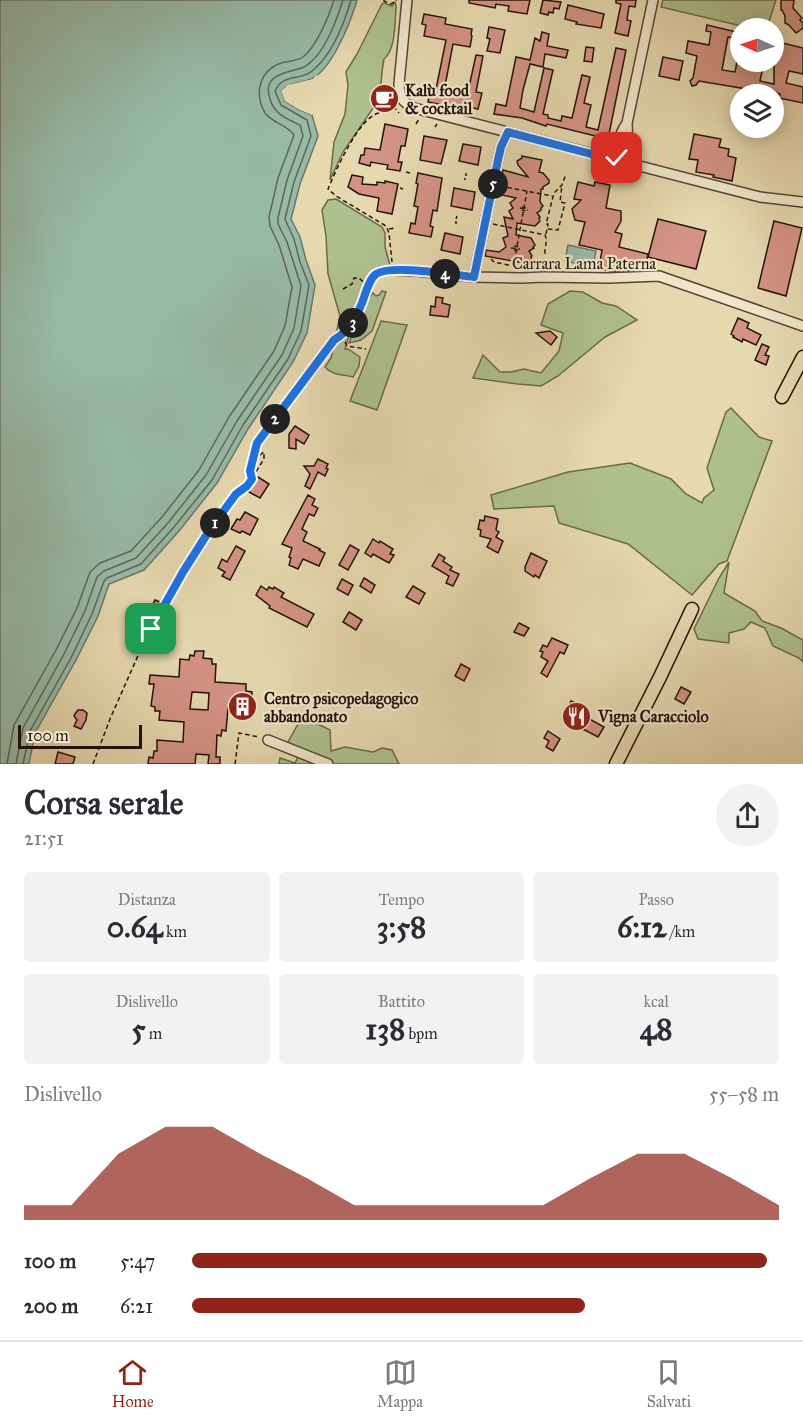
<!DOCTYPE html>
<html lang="it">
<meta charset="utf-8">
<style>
body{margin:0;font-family:"IM FELL Great Primer",serif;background:#f2f2f3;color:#2b2b33;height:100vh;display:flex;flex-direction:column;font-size:22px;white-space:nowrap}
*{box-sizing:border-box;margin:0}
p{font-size:20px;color:#7c7c81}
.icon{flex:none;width:33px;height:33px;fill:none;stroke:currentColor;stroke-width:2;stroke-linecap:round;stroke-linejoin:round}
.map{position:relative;height:764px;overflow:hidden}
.panel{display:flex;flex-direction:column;background:#fff;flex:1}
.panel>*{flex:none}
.needle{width:39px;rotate:273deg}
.controls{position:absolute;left:730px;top:18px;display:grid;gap:12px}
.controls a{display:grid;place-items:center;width:54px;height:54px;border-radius:50%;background:#fff;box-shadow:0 3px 15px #0003;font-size:30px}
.scale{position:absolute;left:18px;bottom:15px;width:124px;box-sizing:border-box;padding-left:6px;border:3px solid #23130a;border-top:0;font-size:16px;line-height:21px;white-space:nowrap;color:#23130a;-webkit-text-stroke:4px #efe6cb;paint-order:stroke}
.pin{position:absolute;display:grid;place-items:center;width:51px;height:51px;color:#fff;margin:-26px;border-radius:12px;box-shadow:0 3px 9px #0006}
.km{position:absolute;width:30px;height:30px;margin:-15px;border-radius:50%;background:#222;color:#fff;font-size:16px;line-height:30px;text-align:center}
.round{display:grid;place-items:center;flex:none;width:63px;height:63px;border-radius:32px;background:#f2f2f3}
.headline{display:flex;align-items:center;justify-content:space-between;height:102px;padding:0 24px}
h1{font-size:33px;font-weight:800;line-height:45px}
.stats{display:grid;grid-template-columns:repeat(3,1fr);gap:9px;height:102px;padding:6px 24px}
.stats div{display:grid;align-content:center;border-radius:6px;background:#f2f2f3;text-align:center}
.stats b{font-size:30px;font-weight:800}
.stats small{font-size:16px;font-weight:400}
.stats p{font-size:16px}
.chart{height:168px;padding:12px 24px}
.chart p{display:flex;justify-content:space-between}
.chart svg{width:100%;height:108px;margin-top:6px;fill:#8f2418;opacity:.7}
ul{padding:0 24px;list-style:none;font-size:20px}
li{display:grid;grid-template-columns:96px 72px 1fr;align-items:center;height:45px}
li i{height:15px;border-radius:8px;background:#8f2418}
.tab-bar{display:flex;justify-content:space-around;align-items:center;height:84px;border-top:2px solid #e1e1e2;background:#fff;font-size:16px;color:#7c7c81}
.tab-bar a{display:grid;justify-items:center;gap:3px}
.tab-bar .current{color:#8f2418}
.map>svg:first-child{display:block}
</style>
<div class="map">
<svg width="803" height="764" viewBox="0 0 803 764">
<rect width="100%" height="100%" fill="#e6d8af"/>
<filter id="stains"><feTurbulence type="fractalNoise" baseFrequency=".00333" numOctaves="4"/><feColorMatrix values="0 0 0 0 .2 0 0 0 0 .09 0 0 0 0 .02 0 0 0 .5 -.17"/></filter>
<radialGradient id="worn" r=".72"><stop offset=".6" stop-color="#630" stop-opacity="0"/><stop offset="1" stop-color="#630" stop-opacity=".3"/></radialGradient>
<g fill="#afc08f" stroke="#696a4c" stroke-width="1.5">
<polygon points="663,0 776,0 768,25 760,28 750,28 661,7"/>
<path d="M 395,2 L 396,6 C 395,20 396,50 384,59 C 381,73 382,87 378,101 L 343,152 L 330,180 L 334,142 L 345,114 L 348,85 L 346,72 L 357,54 L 382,4 L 384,3 L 392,6 Z"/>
<path d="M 336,199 L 382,227 L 385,233 L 385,247 L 391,269 L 378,269 L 371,275 L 353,320 L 345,349 L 348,349 L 360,357 L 359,366 L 353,377 C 342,374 333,376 325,367 L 331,358 L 340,316 L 328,274 L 326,236 L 322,210 L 328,200 Z"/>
<polygon points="382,291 386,292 372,331 361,340 349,343 367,295 370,297 373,293 376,296 379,295"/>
<polygon points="570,291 583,292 602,303 616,306 637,320 605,337 558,376 541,386 518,384 473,378 483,355 500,372 511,372 524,369 541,373 559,351 563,333 541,325 548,304"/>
<polygon points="381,321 407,325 377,410 350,401"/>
<polygon points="731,408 759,437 772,441 727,561 719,564 692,595 628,544 559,523 554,506 494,509 491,495 568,472 630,463 671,479 686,494 702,503 704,498 714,490 707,468 726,412"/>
<polygon points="729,562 724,593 755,611 762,621 781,628 803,640 803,662 799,658 773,646 765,628 751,622 744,629 729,633 729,643 698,639 694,629 719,578"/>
<polygon points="310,720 330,730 331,751 345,747 373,752 382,748 392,750 399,764 279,764 280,758 295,763 298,757 288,742 298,724"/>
</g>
<g fill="#97baa7" stroke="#697768" stroke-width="1.5">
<path d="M 0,0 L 357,0 C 351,21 332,70 311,79 C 299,84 292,81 281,91 L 285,101 L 298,109 L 312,115 L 318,136 L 300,184 L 291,219 L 300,237 L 306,260 L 315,285 L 307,333 L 293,362 L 248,429 L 217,483 L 179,531 L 144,570 L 109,584 L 98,616 L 76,660 L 35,733 L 29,764 L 0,764 Z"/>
<polygon points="568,245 596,251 593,267 565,261"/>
</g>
<polygon fill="#e6d8af" points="317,74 317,79 314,81 289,88 285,92 287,99 312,112 312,115 298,109 285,101 281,91 288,85 313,79"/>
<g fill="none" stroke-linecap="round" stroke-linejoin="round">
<g stroke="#5d6658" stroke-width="1.5">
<path d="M 7,764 L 14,725 L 56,650 L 77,608 L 90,572 L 100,563 L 131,551 L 162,517 L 199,470 L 229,417 L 274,351 L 285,326 L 292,287 L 279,245 L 270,226 L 269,217 L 278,178 L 294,135 C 288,125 272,123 265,113 C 254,94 259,71 281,63 C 288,61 297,61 303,57 C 317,46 329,16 334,0"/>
<path d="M 16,764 L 23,728 L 64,654 L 85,611 L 97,577 L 104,571 L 136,558 L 168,523 L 206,475 L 237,421 L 282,355 L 294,328 L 301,286 L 287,242 L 278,224 L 278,218 L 287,180 L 303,136 L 300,125 C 287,119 274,114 270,99 C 261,73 289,73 304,67 C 308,65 312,61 315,58 C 327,45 338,17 343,0"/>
<path d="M 23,764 L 30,731 L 71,658 L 92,614 L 104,581 L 107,578 L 141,564 L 174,527 L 212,480 L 243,425 L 288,359 L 301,331 L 309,285 L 300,262 L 294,239 L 285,219 L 294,182 L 311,136 L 307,120 L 281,105 L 275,91 C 283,73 300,81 312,71 C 332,55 344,24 351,0"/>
</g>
</g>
<g fill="#d49384" stroke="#23130a" stroke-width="1.5" fill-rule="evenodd">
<polygon points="469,0 530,0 527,14 508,11 509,6 496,4 495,8 469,3"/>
<polygon points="543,0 561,2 559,9 554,8 553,13 549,12 548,15 540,13"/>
<polygon points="616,0 636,0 635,7 629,6 627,20 631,21 628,36 615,33 621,4 616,3"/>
<polygon points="781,0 794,0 793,8 802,18 800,20 803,23 803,28 796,33 789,25 785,23 785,16 782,10 781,10"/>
<polygon points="568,5 604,14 601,28 576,24 577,22 565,19"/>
<polygon points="424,14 446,18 445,24 472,29 471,35 472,36 470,47 453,44 444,91 467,96 476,55 483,56 476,92 482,93 478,109 462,105 461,108 455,107 454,111 447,110 448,106 428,102 429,97 423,96 425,87 436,89 446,40 424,36 426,25 422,24"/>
<polygon points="707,25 741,33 741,40 728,37 722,70 735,72 737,62 764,62 760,81 774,84 774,41 803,48 803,74 789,71 786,83 803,87 803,103 779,98 780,94 776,93 776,92 753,87 753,90 699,81 696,85 692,86 690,81 693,78 697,56 686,53 688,41 709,45 711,32 706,31"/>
<polygon points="489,27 505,30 500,53 487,51 490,39 487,38"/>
<polygon points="542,32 549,34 547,46 568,50 566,58 545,54 543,67 530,64 523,90 520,108 534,112 544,68 553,70 543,114 548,115 548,118 561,121 562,116 572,118 582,75 590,77 584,103 591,105 586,127 598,130 616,48 626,50 608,139 547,124 546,126 522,118 494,114 496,104 506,106 516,57 530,60 535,38 540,41"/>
<polygon points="586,47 594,48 592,62 584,61"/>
<polygon points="663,57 683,61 679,80 659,76"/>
<polygon points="380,93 386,94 389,97 389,101 386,103 385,106 376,106"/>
<polygon points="385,124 408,129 405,146 401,146 398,162 402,162 400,171 387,169 388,165 371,162 370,166 359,163 361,155 364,155 365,148 380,150"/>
<polygon points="694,134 721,139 719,147 729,149 728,156 736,158 732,181 713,177 714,175 696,172 698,160 689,159"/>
<polygon points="424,136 447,140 441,164 420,160"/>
<polygon points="463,144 481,147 478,165 459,161"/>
<polygon points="522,156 542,160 539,172 543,173 549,180 549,183 543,187 543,189 541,189 540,202 543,206 541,208 541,210 537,213 540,217 539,218 540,221 535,226 517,223 516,235 531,238 535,245 533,247 534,248 529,251 532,256 531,257 532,260 529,264 485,256 486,250 499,252 506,247 503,238 508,236 504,217 513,219 509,211 513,208 510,203 516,198 498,194 503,170 528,177 518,165 517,161 522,158"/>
<polygon points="418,173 442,178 437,211 433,210 430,226 433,227 431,237 409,233 411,223 415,224 418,207 414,206 418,184 416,183"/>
<polygon points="352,175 363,177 362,184 377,185 377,182 385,183 385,181 398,184 392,214 377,211 379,198 359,194 348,187"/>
<polygon points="578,182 594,186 595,182 610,185 606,208 621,211 621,221 615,232 622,234 619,247 648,254 645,270 611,271 601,269 600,262 602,250 579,245 585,222 575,220 572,209 581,200 574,199"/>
<polygon points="454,188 475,192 472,210 451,206"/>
<polygon points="658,219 706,231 696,269 648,257"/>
<polygon points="774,221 802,228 786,296 758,288"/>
<polygon points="445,233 463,237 460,254 441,250"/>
<polygon points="436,297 443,298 442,303 450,305 448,317 430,315 431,306 435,307"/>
<polygon points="738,318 749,323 747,328 761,335 756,345 743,339 742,342 733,337 734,336 731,334"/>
<polygon points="550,331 557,337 551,345 536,333"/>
<polygon points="762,344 769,347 765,355 769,356 766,365 755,360"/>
<polygon points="295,426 309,435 304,444 296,439 296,449 289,448 289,434"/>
<polygon points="318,459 328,464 326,468 328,469 325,476 318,472 310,489 305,486 310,474 304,466 314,466"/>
<polygon points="258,477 269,484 260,498 249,492"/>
<polygon points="308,495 315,499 312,505 318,508 314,516 309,514 302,529 307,532 303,541 320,549 319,550 325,553 319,566 303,559 298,569 289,565 291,558 289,557 292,548 282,544"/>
<polygon points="245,512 258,519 250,535 242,531 240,533 231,529 237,519 240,520"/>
<polygon points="485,516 498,519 496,530 499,532 496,537 503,541 498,553 487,547 491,539 480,536 481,530 478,529 480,520 484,521"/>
<polygon points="373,539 379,543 380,541 393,549 390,554 394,555 389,563 373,554 371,557 365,553"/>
<polygon points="350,545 359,550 348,570 339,565"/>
<polygon points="236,546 245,551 230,580 222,576 225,572 218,568 222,559 227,562"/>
<polygon points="531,553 547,561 539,578 535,575 534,577 525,571 525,567"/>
<polygon points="439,554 445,558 443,561 452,567 450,570 459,574 453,586 446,583 449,576 432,566"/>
<polygon points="364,578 375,585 371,593 360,586"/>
<polygon points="342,579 353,585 348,595 337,589"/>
<polygon points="261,586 267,590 269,587 273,589 274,587 284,593 281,597 314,614 307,627 269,608 270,606 256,595"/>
<polygon points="413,586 425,593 419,604 406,597"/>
<polygon points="155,600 162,603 149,629 142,625"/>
<polygon points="349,612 362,620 356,630 343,622"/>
<polygon points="519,623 529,628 524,636 514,632"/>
<polygon points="552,638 568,645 564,654 560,652 547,677 541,673 548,661 541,657 543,652 540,651 543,645 547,647"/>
<path d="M 195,651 L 204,651 L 203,658 L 212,659 L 212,664 L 216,664 L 215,682 L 246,684 L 246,691 L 252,692 L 251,710 L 228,708 L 226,731 L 222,730 L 221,736 L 217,735 L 216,757 L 220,757 L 220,764 L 208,764 L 209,755 L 196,754 L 195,764 L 148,764 L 149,757 L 153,758 L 154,751 L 157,751 L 157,740 L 183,742 L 184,722 L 159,720 L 160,711 L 155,711 L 155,707 L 151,706 L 154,684 L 149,684 L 150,675 L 179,677 L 180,659 L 189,660 L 190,655 L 194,656 ZM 192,692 L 209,693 L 208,710 L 190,709 Z"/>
<polygon points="461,664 470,669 464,681 455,676"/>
<polygon points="681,687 691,692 684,704 675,699"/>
<polygon points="571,701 585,707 584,710 586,711 584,716 604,727 598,737 579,727 578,728 567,723 572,711 568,709"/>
<polygon points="78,710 83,710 87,713 86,720 81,729 74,726 77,720 74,716 75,714"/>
<polygon points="548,731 560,739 553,751 546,747 549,741 544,738"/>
<polygon points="58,752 75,757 73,764 55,764"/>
</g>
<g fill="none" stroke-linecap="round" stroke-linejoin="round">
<defs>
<g id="minor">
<path d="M 407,0 L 399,84 C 400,98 401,101 414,108 L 760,197 L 803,202"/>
<path d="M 627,123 C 620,133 614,150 618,161 C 627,152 628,136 627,123 L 653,0"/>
<polyline points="393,270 417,271 474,277 521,278 544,277 608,278 659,276 803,326"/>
<polyline points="474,277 498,160 501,147 508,132"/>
<polyline points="268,740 328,764"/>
</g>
<g id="major">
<polyline points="782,397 803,357"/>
<polyline points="616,764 660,677 692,609"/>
</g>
</defs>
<use href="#minor" stroke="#544433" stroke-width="12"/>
<use href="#major" stroke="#23130a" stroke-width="15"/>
<g stroke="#23130a" stroke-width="1.5" stroke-dasharray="4.5 3" stroke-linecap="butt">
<polyline points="384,0 384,1 391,4 397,0"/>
<polyline points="391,92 392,105 399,113"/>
<path d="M 379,113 C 359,117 336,170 328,189 L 336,196 L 386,226 L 389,233 L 392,262"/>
<polyline points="416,124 419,119"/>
<polyline points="435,127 437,124"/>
<polyline points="406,172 410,173"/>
<polyline points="466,176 466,173"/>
<polyline points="465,180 465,178"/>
<polyline points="500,186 552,196"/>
<polyline points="400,188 403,189"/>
<polyline points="522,207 526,208"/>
<polyline points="520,208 528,210"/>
<polyline points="522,210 525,211"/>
<polyline points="456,219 457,216"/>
<polyline points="456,224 456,221"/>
<path d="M 493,224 L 545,235 C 548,241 544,249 545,256"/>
<polyline points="389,229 395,228"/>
<polyline points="548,229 558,230 565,203 560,202 562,185"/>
<polyline points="546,234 548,224 546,224 554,193 562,185 566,174"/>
<polyline points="514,246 518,247"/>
<polyline points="511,248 520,249"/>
<polyline points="514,250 518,250"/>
<polyline points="491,259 494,262 513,266"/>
<polyline points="513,268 527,191"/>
<polyline points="343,289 352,284 354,278 359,278 368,286"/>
<polyline points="342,335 347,346 366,349"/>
<polyline points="252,478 250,471 253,457"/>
<path d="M 93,764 L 110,719 L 144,642 L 151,629 L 183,572 L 209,531 L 236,494 L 247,486 L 264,459 L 264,452 L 257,457 L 253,457 L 257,443 L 334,340 C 357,326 363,300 373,277 L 376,274 L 384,271"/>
<polyline points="235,764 239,733 259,737"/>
</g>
<use href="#minor" stroke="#efe6cb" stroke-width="9"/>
<use href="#major" stroke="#e6d8af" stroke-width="12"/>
</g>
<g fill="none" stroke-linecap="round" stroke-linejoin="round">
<defs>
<path id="route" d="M 151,629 L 183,572 L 209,531 L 236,494 L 247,486 L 252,479 L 250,471 L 257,443 L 334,340 C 350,330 355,320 362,303 C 365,295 369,279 376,274 C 391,264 454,275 474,277 L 498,160 L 501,147 L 508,132 L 618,161 L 617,158"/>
</defs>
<use href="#route" stroke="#fff" stroke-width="12"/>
<use href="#route" stroke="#1a73e8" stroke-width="8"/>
</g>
<defs>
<symbol id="cafe-disc" viewBox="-11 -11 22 22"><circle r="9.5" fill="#8f2418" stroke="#efe6cb"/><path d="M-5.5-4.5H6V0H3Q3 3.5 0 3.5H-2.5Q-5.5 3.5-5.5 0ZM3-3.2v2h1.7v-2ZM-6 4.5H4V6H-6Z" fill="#fff"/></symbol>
<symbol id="building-disc" viewBox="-11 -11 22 22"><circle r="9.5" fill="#8f2418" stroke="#efe6cb"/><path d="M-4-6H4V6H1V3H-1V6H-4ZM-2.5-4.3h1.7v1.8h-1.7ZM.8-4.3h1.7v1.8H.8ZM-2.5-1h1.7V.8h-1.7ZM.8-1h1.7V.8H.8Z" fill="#fff"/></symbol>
<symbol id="restaurant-disc" viewBox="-11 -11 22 22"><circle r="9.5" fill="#8f2418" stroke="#efe6cb"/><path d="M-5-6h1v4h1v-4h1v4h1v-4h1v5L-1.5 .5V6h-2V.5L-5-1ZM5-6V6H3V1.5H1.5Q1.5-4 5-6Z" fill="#fff"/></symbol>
</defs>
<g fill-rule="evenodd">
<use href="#cafe-disc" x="368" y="82" width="33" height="33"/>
<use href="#building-disc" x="226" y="690" width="33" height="33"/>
<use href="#restaurant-disc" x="560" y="700" width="33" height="33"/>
</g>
<g text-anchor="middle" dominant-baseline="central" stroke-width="4.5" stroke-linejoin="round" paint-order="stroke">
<g font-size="16" font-weight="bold" fill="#23130a" stroke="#efe6cb" text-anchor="start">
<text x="405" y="90">Kalù food<tspan x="405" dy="18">&amp; cocktail</tspan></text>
<text x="264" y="698">Centro psicopedagogico<tspan x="264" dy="18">abbandonato</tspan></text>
<text x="598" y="716">Vigna Caracciolo</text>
</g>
<g font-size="16" fill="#23130a" stroke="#efe6cb">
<text x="584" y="263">Carrara Lama Paterna</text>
</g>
</g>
<rect width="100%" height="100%" filter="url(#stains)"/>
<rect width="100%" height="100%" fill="url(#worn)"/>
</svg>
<div class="controls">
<a><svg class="needle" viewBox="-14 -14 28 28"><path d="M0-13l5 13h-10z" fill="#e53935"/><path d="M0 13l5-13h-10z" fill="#7c7c81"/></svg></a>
<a><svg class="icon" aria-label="layers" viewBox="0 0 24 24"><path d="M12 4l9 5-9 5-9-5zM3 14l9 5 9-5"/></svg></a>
</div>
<div class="scale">100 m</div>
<div class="pin" style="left:151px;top:629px;background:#1e9e55"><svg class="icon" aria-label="arrive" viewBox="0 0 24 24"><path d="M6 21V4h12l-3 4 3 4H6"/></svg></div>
<div class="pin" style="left:617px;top:158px;background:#d93025"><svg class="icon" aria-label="check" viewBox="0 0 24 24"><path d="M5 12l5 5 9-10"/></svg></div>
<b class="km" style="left:215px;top:523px">1</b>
<b class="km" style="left:275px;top:419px">2</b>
<b class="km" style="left:353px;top:323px">3</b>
<b class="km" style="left:445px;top:274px">4</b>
<b class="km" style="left:493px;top:184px">5</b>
</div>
<section class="panel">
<div class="headline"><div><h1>Corsa serale</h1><p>21:51</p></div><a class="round"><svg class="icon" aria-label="share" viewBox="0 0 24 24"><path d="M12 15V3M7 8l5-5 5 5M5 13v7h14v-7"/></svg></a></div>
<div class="stats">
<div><p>Distanza</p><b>0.64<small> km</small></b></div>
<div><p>Tempo</p><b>3:58</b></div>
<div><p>Passo</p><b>6:12<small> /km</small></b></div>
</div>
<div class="stats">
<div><p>Dislivello</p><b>5<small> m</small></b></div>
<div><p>Battito</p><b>138<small> bpm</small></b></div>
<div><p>kcal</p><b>48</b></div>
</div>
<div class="chart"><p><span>Dislivello</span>55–58 m</p>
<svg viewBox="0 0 160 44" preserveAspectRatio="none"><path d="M0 44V38L10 38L20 17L30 6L40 6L50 17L60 27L70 38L80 38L90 38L100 38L110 38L120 27L130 17L140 17L150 27L160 38V44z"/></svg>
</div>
<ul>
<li><b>100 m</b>5:47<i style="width:98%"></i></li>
<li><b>200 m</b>6:21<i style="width:67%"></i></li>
</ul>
</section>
<nav class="tab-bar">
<a class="current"><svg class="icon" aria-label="home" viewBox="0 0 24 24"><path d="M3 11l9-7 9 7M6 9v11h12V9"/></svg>Home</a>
<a><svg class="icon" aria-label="map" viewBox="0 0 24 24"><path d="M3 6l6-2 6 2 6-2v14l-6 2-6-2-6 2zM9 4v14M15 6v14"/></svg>Mappa</a>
<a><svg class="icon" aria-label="saved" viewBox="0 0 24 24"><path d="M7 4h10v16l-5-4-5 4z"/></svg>Salvati</a>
</nav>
